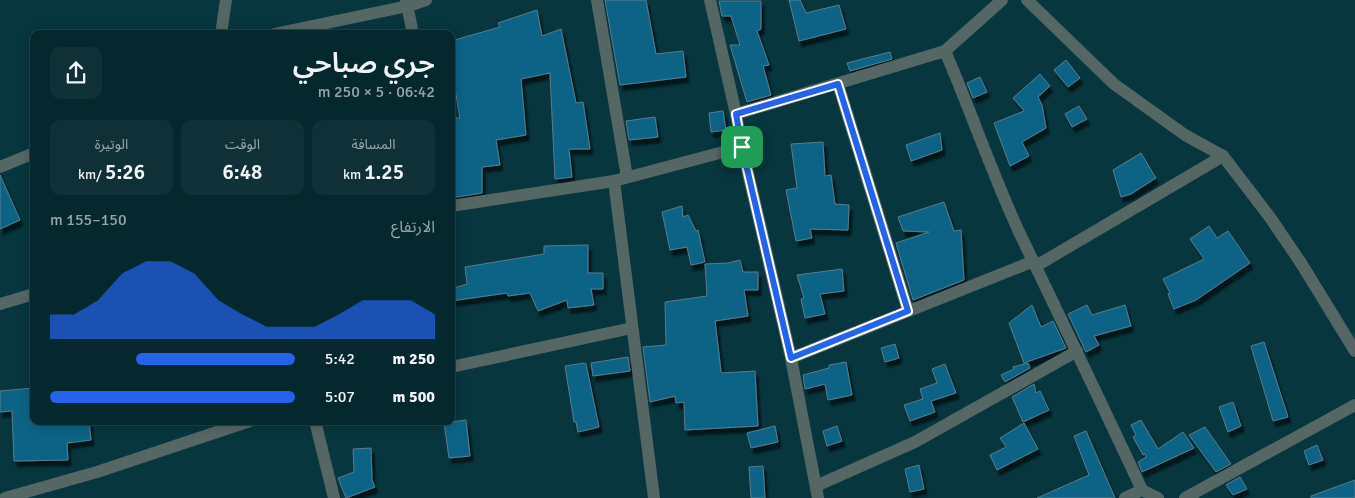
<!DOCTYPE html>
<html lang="ar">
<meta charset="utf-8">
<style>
body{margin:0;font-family:Signika,"Noto Sans Arabic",sans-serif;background:#0e3036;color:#f1f3f6;direction:rtl;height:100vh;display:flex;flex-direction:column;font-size:19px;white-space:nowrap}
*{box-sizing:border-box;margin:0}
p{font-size:16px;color:#97a6aa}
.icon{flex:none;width:28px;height:28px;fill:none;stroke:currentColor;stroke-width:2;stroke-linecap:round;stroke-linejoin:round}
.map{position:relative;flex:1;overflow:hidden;direction:ltr}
.drawer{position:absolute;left:30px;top:30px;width:425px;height:395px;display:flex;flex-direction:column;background:#05282e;border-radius:10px;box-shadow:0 2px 12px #0003,0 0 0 1px #26444a;direction:rtl}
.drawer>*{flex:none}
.pin{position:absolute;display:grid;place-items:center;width:42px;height:42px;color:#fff;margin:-21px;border-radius:10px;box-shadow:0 2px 8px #0006}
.round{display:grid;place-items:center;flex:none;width:52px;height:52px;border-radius:10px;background:#0e3036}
.head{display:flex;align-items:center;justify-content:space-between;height:85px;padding:0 20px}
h1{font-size:28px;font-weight:600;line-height:38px}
.metrics{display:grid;grid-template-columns:repeat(3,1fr);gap:8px;height:85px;padding:5px 20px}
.metrics div{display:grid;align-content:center;border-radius:10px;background:#0e3036;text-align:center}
.metrics b{font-size:21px;font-weight:600}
.metrics small{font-size:14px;font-weight:400}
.metrics p{font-size:14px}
.chart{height:140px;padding:10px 20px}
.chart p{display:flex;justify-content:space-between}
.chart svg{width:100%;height:90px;margin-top:5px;fill:#2563eb;opacity:.7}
ul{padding:0 20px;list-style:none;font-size:16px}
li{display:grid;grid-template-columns:80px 60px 1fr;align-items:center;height:38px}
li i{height:12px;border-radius:6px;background:#2563eb}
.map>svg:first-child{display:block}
</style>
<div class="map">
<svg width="1355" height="498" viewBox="0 0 1355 498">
<defs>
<filter id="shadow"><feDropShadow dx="3" dy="5.5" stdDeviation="1" flood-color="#0009"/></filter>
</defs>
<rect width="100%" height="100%" fill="#07363e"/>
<g fill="#0b6386" stroke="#597c8f" filter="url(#shadow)">
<polygon points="605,0 646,0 656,54 683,51 686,77 620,85"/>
<polygon points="789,0 800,0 806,13 839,5 846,29 799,41"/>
<polygon points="719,1 761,1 761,29 757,31 769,65 763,66 771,95 747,102 730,45 740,45 731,16 722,16"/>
<polygon points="537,10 542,36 561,29 576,103 583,102 590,149 569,149 572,177 555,179 550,73 521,79 526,135 496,140 500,165 482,167 482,193 451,198 451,118 460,118 451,66 451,41 500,27 498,23"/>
<polygon points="890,52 892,59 850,71 847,63"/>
<polygon points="1066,60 1080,78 1068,87 1054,70"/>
<polygon points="1040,74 1050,86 1038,97 1042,105 1046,128 1022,142 1029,156 1010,166 994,123 1024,111 1013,98"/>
<polygon points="980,77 987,92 973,98 967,83"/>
<polygon points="1079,106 1087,119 1072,127 1065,114"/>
<polygon points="723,111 726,130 711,132 709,113"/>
<polygon points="655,117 658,137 629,140 626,121"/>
<polygon points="940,133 942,150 911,161 906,145"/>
<polygon points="823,142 825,176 831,175 835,204 849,205 848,230 810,229 812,238 796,241 786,190 797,188 791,144"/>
<polygon points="1141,153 1156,178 1131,194 1121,197 1113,170"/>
<polygon points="0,175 20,220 0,229"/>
<polygon points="944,202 954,231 961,230 964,280 913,300 896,243 929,232 903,231 898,217"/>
<polygon points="682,206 683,217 688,215 696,231 698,230 705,262 691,265 687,247 670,250 662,212"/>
<polygon points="1209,226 1217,238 1228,231 1250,263 1196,300 1174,309 1168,294 1170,293 1163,279 1204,259 1190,239"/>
<polygon points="588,245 588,273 603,273 603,289 591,289 594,305 568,308 567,300 538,311 530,293 508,296 507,293 451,301 451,289 467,284 465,267 544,254 544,246"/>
<polygon points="740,260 743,272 758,272 758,290 744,290 748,316 715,321 721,371 722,373 755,371 758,426 685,430 684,402 676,403 675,396 650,402 643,347 666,345 665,302 707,296 705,264 728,263"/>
<polygon points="842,269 844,291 820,294 825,314 805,318 801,299 804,298 797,275"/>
<polygon points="1032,305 1041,327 1053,321 1066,348 1024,363 1009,323"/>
<polygon points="1087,305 1092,315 1125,305 1131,326 1094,336 1099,345 1086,352 1068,314"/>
<polygon points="1264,342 1288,417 1273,421 1251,346"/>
<polygon points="895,344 899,358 885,362 881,348"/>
<polygon points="628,357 630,371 593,376 591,363"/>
<polygon points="846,362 852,395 828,400 825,384 805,389 803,375 829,368 829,365"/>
<polygon points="584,363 586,364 599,427 578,432 576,422 574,422 565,366"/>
<polygon points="1028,363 1030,368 1005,382 1001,375 1014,369 1013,367"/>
<polygon points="945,364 956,393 931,401 935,412 910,421 904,405 923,399 920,389 937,383 932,369"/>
<polygon points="1034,384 1036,393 1040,391 1049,410 1023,422 1012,397"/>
<polygon points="34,388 34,421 89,421 91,440 67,443 68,460 14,461 12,411 0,412 0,391"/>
<polygon points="1233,402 1241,426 1228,432 1219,407"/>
<polygon points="466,420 470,456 449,458 444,423"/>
<polygon points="1141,420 1158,449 1183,432 1194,448 1142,472 1138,462 1146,457 1145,454 1143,455 1133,437 1136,435 1131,425"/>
<polygon points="1024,423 1038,449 997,470 990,455 1006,447 1000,438"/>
<polygon points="775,426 778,442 751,448 747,433"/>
<polygon points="837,426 842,441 827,446 823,431"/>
<polygon points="1205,427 1231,464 1216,472 1189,435"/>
<polygon points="1086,431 1115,498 1037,498 1089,475 1074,436"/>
<polygon points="1317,445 1323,460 1309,465 1304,451"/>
<polygon points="371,448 372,480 375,487 346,498 338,478 354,472 353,449"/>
<polygon points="919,465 924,489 910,492 905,469"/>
<polygon points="763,466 765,498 751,498 749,467"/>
<polygon points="1240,477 1247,489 1233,495 1226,485"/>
<polygon points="1355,480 1355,498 1311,498 1311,496"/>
</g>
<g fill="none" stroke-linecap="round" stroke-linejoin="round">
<g stroke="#556765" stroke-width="12">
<polyline points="406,0 413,34"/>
<polyline points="597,0 627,177"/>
<polyline points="710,0 736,114 742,147 791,358 818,498"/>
<polyline points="1027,0 1114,84 1185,135 1223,156 1269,216 1301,263 1355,351"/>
<polyline points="221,34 226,0"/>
<polyline points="274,34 408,6 426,0"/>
<polyline points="945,51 1002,0"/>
<polyline points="838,84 908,311"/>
<path d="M 736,114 L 945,51 C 971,111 992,174 1020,234 C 1061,319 1102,404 1142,490 L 1158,498"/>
<polyline points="0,167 34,153"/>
<polyline points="614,181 654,498"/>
<polyline points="451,206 614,181 742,147"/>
<polyline points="1036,266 1223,156"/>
<polyline points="0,304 34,294"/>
<polyline points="791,358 1034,261"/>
<polyline points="451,367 632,328"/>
<polyline points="315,421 334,498"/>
<polyline points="816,486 915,442 1077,351"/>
<polyline points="5,498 97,472 250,421"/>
<polyline points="1125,498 1142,490"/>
<polyline points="1185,498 1355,405"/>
</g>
</g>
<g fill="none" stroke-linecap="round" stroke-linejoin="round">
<defs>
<polygon id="route" points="838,84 908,311 791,358 742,147 736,114"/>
</defs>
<use href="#route" stroke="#fff" stroke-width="10"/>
<use href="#route" stroke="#2563eb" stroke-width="6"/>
</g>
</svg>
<div class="pin" style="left:742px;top:147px;background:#1e9e55"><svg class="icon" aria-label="arrive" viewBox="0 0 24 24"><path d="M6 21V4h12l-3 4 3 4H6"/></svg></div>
<section class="drawer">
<div class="head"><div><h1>جري صباحي</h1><p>06:42 · 5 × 250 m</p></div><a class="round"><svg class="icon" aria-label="share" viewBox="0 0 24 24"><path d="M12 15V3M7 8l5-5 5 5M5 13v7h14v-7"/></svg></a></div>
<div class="metrics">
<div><p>المسافة</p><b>1.25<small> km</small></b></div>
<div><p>الوقت</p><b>6:48</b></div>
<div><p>الوتيرة</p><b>5:26<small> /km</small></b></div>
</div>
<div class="chart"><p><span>الارتفاع</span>150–155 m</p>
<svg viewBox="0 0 160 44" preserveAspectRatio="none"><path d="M0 44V32L10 32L20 25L30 12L40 6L50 6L60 12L70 25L80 32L90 38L100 38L110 38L120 32L130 25L140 25L150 25L160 32V44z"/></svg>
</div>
<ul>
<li><b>250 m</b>5:42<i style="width:65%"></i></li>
<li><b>500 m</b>5:07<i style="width:100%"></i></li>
</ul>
</section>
</div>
